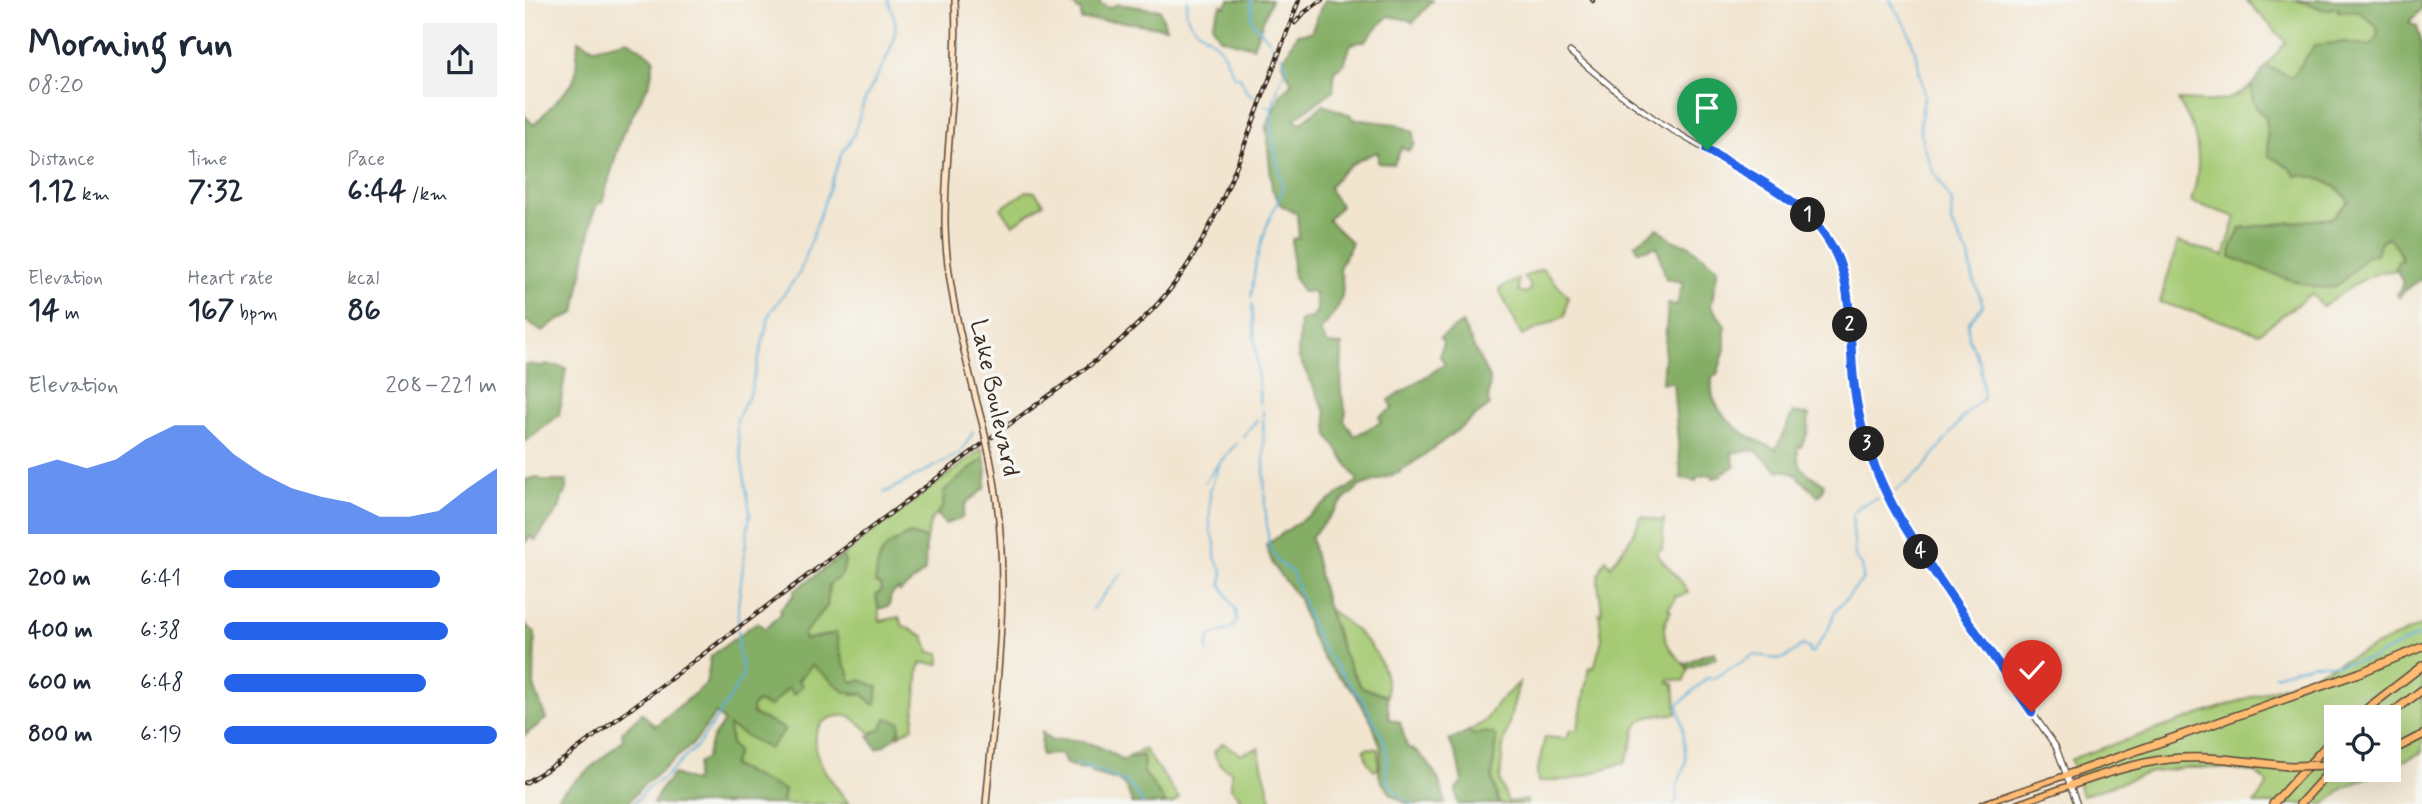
<!DOCTYPE html>
<meta charset="utf-8">
<style>
body{margin:0;font-family:Mynerve,sans-serif;background:#f2f2f3;color:#1f2937;height:100vh;display:flex;flex-direction:column;font-size:26px;white-space:nowrap}
*{box-sizing:border-box;margin:0}
p{font-size:23px;color:#747a83}
.icon{flex:none;width:38px;height:38px;fill:none;stroke:currentColor;stroke-width:2;stroke-linecap:round;stroke-linejoin:round}
.map{position:relative;flex:1;overflow:hidden}
.side{display:flex;flex-direction:column;background:#fff;width:525px}
.side>*{flex:none}
.buttons{position:absolute;left:1799px;top:705px;display:grid;gap:14px}
.buttons a{display:grid;place-items:center;width:77px;height:77px;border-radius:0px;background:#fff;box-shadow:0 7px 28px #0002;font-size:35px}
.pin{position:absolute;display:grid;place-items:center;width:60px;height:60px;color:#fff;margin:-72px -30px;border-radius:50% 50% 50% 0;rotate:-45deg;box-shadow:0 0 7px #0007}
.pin .icon{rotate:45deg}
.km{position:absolute;width:35px;height:35px;margin:-18px;border-radius:50%;background:#222;color:#fff;font-size:19px;line-height:35px;text-align:center}
.round{display:grid;place-items:center;flex:none;width:74px;height:74px;border-radius:0px;background:#f2f2f3}
.summary{display:flex;align-items:center;justify-content:space-between;height:119px;padding:0 28px}
h1{font-size:38px;font-weight:800;line-height:52px}
.stats{display:grid;grid-template-columns:repeat(3,1fr);gap:10px;height:119px;padding:7px 28px}
.stats div{display:grid;align-content:center}
.stats b{font-size:30px;font-weight:800}
.stats small{font-size:19px;font-weight:400}
.stats p{font-size:19px}
.chart{height:196px;padding:14px 28px}
.chart p{display:flex;justify-content:space-between}
.chart svg{width:100%;height:126px;margin-top:7px;fill:#2563eb;opacity:.7}
ul{padding:0 28px;list-style:none;font-size:23px}
li{display:grid;grid-template-columns:112px 84px 1fr;align-items:center;height:52px}
li i{height:18px;border-radius:9px;background:#2563eb}
main{display:flex;flex:1;min-height:0}
.map>svg:first-child{display:block}
</style>
<main>
<section class="side">
<div class="summary"><div><h1>Morning run</h1><p>08:20</p></div><a class="round"><svg class="icon" aria-label="share" viewBox="0 0 24 24"><path d="M12 15V3M7 8l5-5 5 5M5 13v7h14v-7"/></svg></a></div>
<div class="stats">
<div><p>Distance</p><b>1.12<small> km</small></b></div>
<div><p>Time</p><b>7:32</b></div>
<div><p>Pace</p><b>6:44<small> /km</small></b></div>
</div>
<div class="stats">
<div><p>Elevation</p><b>14<small> m</small></b></div>
<div><p>Heart rate</p><b>167<small> bpm</small></b></div>
<div><p>kcal</p><b>86</b></div>
</div>
<div class="chart"><p><span>Elevation</span>208–221 m</p>
<svg viewBox="0 0 160 44" preserveAspectRatio="none"><path d="M0 44V21L10 18L20 21L30 18L40 11L50 6L60 6L70 16L80 23L90 28L100 31L110 33L120 38L130 38L140 36L150 28L160 21V44z"/></svg>
</div>
<ul>
<li><b>200 m</b>6:41<i style="width:79%"></i></li>
<li><b>400 m</b>6:38<i style="width:82%"></i></li>
<li><b>600 m</b>6:48<i style="width:74%"></i></li>
<li><b>800 m</b>6:19<i style="width:100%"></i></li>
</ul>
</section>
<div class="map">
<svg width="1897" height="804" viewBox="0 0 1897 804">
<rect width="100%" height="100%" fill="#f6f6f2"/>
<filter id="ink" filterUnits="userSpaceOnUse"><feTurbulence type="fractalNoise" baseFrequency=".0143" numOctaves="2"/><feDisplacementMap in="SourceGraphic" scale="14" xChannelSelector="R" yChannelSelector="G"/><feConvolveMatrix kernelMatrix="1 2 1 2 8 2 1 2 1" color-interpolation-filters="sRGB"/></filter>
<filter id="wash" filterUnits="userSpaceOnUse"><feTurbulence type="fractalNoise" baseFrequency=".00686" numOctaves="4" result="noise"/><feDisplacementMap in="SourceGraphic" scale="28" xChannelSelector="R" yChannelSelector="G"/><feGaussianBlur stdDeviation="1.57" result="paint"/><feColorMatrix in="noise" values="0 0 0 0 0 0 0 0 0 0 0 0 0 0 0 0 0 1.4 0 .05"/><feComposite in="paint" operator="in"/></filter>
<g filter="url(#wash)">
<rect width="100%" height="100%" fill="#f2e5d0"/>
<g fill="#a5ca73" stroke="#707a48" stroke-width="2">
<polygon points="1721,0 1772,0 1800,10 1811,6 1814,8 1813,12 1833,11 1852,26 1853,36 1846,47 1820,42 1767,77 1741,66 1761,42"/>
<path d="M 1727,85 C 1726,98 1731,110 1741,117 L 1744,156 L 1765,168 L 1771,176 C 1791,174 1813,185 1824,201 L 1807,218 L 1716,228 L 1800,287 C 1817,286 1832,268 1842,254 L 1850,255 L 1857,240 L 1864,237 L 1875,250 L 1877,261 L 1870,271 C 1845,269 1820,292 1797,307 L 1787,293 L 1734,333 L 1635,302 L 1653,242 L 1699,256 L 1711,217 L 1666,202 C 1675,174 1677,147 1664,120 C 1661,113 1656,107 1653,100 C 1684,100 1700,108 1727,85 Z"/>
<polygon points="502,191 510,192 519,203 488,225 476,208"/>
<polygon points="1017,269 1043,296 1040,316 997,336 974,289 993,279 994,291 1001,293 1005,290 1005,284 998,277"/>
<path d="M 457,449 L 459,458 L 419,491 L 418,507 L 406,520 L 401,539 L 385,534 L 355,585 L 356,591 L 351,595 L 355,621 L 374,617 L 378,626 L 399,636 L 404,652 L 415,653 L 415,664 L 397,663 L 394,668 L 388,727 L 372,737 L 376,730 L 358,728 L 346,733 L 325,716 C 294,714 282,734 295,762 C 302,777 315,791 324,804 L 257,804 L 258,790 L 207,766 L 212,752 C 205,743 202,736 204,725 L 228,714 L 226,707 L 232,702 L 245,707 L 263,688 L 269,694 L 273,680 L 287,665 L 326,694 L 338,694 L 351,704 C 343,696 334,689 327,681 C 318,671 314,646 311,634 L 279,641 L 279,633 L 302,606 L 304,585 L 317,574 L 320,562 L 317,556 Z"/>
<path d="M 1116,516 L 1135,521 L 1139,519 L 1137,549 L 1132,552 L 1132,554 C 1142,568 1156,577 1163,593 L 1150,597 L 1150,600 L 1143,608 L 1146,611 C 1130,636 1145,651 1163,668 L 1159,681 L 1144,679 L 1143,682 L 1149,684 L 1152,714 C 1099,715 1117,727 1100,762 L 1049,779 L 1013,782 L 1012,773 L 1020,737 L 1041,739 L 1045,730 L 1051,730 L 1053,728 L 1064,667 L 1069,668 L 1077,639 L 1074,613 L 1077,613 C 1076,589 1067,581 1081,559 L 1086,566 L 1108,535 Z"/>
<path d="M 803,608 C 834,632 864,654 862,696 L 836,687 L 819,655 Z"/>
<polygon points="1897,625 1897,752 1864,768 1864,718 1811,718 1811,770 1859,770 1817,789 1800,804 1729,804 1743,784 1730,772 1687,768 1658,768 1623,773 1557,796 1546,759 1775,680"/>
<polygon points="994,683 978,747 975,780 983,802 1002,800 1002,804 974,804 967,777 971,739 968,734 959,732 947,735 944,731 960,721 973,702"/>
<path d="M 698,743 L 715,754 L 733,748 C 737,768 743,785 747,804 L 716,804 L 715,798 L 706,788 L 706,771 C 696,767 692,762 689,752 Z"/>
<polygon points="842,748 853,749 853,770 849,770 842,761 839,750"/>
<polygon points="619,749 654,798 647,804 641,804 619,772 618,755 610,758 606,756"/>
</g>
<g fill="#84ae65" stroke="#606c42" stroke-width="2">
<polygon points="542,0 574,0 577,5 585,8 592,4 635,10 641,28 593,21 556,20 556,12"/>
<polygon points="704,0 746,0 728,47 695,38 687,24 697,4 700,7"/>
<path d="M 799,0 L 908,0 L 888,23 L 884,20 L 863,16 L 840,41 L 826,44 L 819,64 L 810,70 L 808,91 L 770,118 L 775,124 L 798,105 L 826,115 L 827,119 L 871,124 L 889,132 L 888,141 L 890,143 L 883,151 L 877,147 L 869,164 L 853,163 L 853,152 C 835,157 813,171 804,189 L 816,206 L 803,220 L 827,243 L 814,268 C 824,297 813,310 795,331 L 802,344 L 817,345 L 816,393 L 821,412 L 819,421 L 830,436 L 856,422 L 854,417 L 868,408 L 864,400 L 920,364 L 915,356 L 918,341 L 915,338 L 937,323 L 965,380 L 963,402 L 965,405 L 909,448 L 873,473 L 835,486 L 819,500 L 786,537 C 797,589 808,642 836,687 L 862,696 L 864,719 L 875,722 L 882,747 C 904,756 917,781 920,804 L 883,804 L 867,795 L 856,781 L 854,775 L 856,748 L 847,723 L 830,693 L 806,668 L 794,651 L 785,633 L 774,599 L 748,565 L 741,545 L 833,481 L 803,435 L 801,412 L 773,356 L 775,320 L 787,318 L 792,310 L 789,291 L 777,292 L 768,274 L 767,239 L 774,238 L 772,214 L 756,205 L 747,189 L 741,127 L 755,95 L 767,83 L 757,63 L 772,34 L 786,32 Z"/>
<path d="M 1772,0 L 1897,0 L 1897,9 L 1884,22 L 1892,26 L 1897,44 L 1897,279 L 1881,289 L 1874,297 L 1872,295 L 1878,282 L 1870,267 L 1872,267 L 1872,262 L 1877,260 C 1876,250 1870,245 1863,237 L 1857,240 L 1850,255 L 1842,255 C 1836,263 1820,281 1811,286 C 1791,295 1728,265 1706,257 L 1707,245 L 1716,228 L 1807,218 L 1824,201 C 1814,185 1791,174 1771,176 L 1765,168 L 1744,156 L 1741,117 C 1730,109 1725,99 1727,85 L 1741,66 L 1767,77 L 1790,45 L 1820,42 L 1846,46 L 1853,36 L 1852,26 L 1833,11 L 1812,12 L 1814,8 L 1812,7 L 1800,10 Z"/>
<polygon points="53,40 69,48 103,40 129,58 125,82 97,135 77,203 73,203 68,214 50,313 28,323 17,332 0,320 0,116 9,125 47,84 51,72"/>
<path d="M 1133,228 L 1149,241 L 1163,245 L 1193,268 L 1186,306 L 1200,325 L 1200,349 L 1192,375 L 1187,377 C 1187,384 1186,393 1189,400 C 1200,425 1227,440 1251,449 L 1268,412 L 1284,415 L 1283,432 L 1276,447 L 1273,446 C 1270,471 1282,472 1299,484 L 1297,492 L 1293,496 L 1272,476 L 1263,471 L 1252,470 L 1230,450 L 1206,453 L 1210,466 L 1197,473 L 1197,476 L 1188,478 L 1187,474 L 1172,477 L 1171,481 L 1156,478 L 1148,382 L 1137,383 L 1143,304 L 1152,305 L 1158,282 L 1141,279 L 1132,246 L 1113,251 L 1110,244 Z"/>
<polygon points="0,364 17,366 21,364 41,368 34,415 0,442"/>
<polygon points="459,458 462,470 460,488 441,503 437,518 420,524 412,514 418,507 419,491"/>
<polygon points="12,477 19,481 42,481 40,495 38,495 34,509 10,540 5,536 0,543 0,480"/>
<path d="M 385,534 L 401,539 L 400,571 L 375,592 L 373,589 L 366,595 L 364,606 L 354,609 L 351,595 L 356,591 L 355,585 L 350,583 C 354,551 355,549 385,534 Z"/>
<polygon points="317,556 320,562 317,574 304,585 302,606 279,633 279,640 311,633 317,661 323,670 325,679 330,683 336,680 353,687 351,704 347,704 338,694 320,692 287,665 273,680 278,685 269,695 263,688 245,707 232,702 227,707 228,714 260,729 244,749 204,726 206,744 212,752 207,766 259,790 257,804 128,804 137,787 149,774 170,782 173,763 181,758 187,739 199,722 191,713 168,744 116,787 102,804 29,804 34,795 98,740 97,732 117,713 130,726 181,684 186,656 232,622 240,629 256,614 255,609 269,595 269,591"/>
<polygon points="0,624 10,633 9,686 21,719 0,735"/>
<polygon points="1190,652 1191,658 1163,668 1159,664 1178,655"/>
<path d="M 361,718 L 375,722 C 376,738 364,742 352,749 L 343,736 L 357,728 Z"/>
<polygon points="944,731 947,735 959,732 968,734 971,739 967,777 974,804 933,804 931,789 937,782 932,757 924,740"/>
<path d="M 517,732 L 526,741 C 548,735 582,747 598,761 L 606,756 L 610,758 L 618,755 L 619,772 L 641,804 L 607,804 C 601,777 592,781 568,773 L 565,769 L 552,768 L 540,763 L 537,754 L 516,755 Z"/>
</g>
<g fill="none" stroke-linecap="round" stroke-linejoin="round">
<g stroke="#5eb0d9" stroke-width="2">
<path d="M 663,0 C 654,27 682,32 694,47 C 701,56 704,66 709,76 L 715,77 L 721,91 L 731,99"/>
<polyline points="726,0 727,21 744,40"/>
<polyline points="1365,0 1383,30 1392,57 1399,96 1395,126 1398,145 1407,169 1427,202 1426,223 1444,256 1448,278 1458,305 1444,322 1443,327 1444,338 1455,364 1459,398 1444,410 1397,470 1370,491"/>
<polyline points="746,43 752,51"/>
<polyline points="747,108 756,77 763,68 756,55"/>
<polyline points="726,298 731,261 742,225 758,189 746,130 747,109 740,105"/>
<polyline points="727,304 735,405"/>
<polyline points="738,411 740,507 744,546 753,562 767,572 787,627 798,649 838,701 857,735 863,757 861,768 862,781 871,792 888,804"/>
<polyline points="718,436 732,420"/>
<polyline points="680,482 694,463"/>
<path d="M 359,493 L 435,453 C 439,446 444,441 448,432"/>
<polyline points="567,609 597,573"/>
<path d="M 213,625 L 213,606 L 225,512 L 212,431 L 212,419 L 225,393 L 245,313 L 275,272 L 317,152 C 331,137 332,121 339,102 C 349,79 366,57 370,32 C 372,20 367,11 363,0"/>
<polyline points="682,652 684,637 707,628 712,621 711,611 696,584 698,572 690,558 690,542 685,529 685,491 695,462 712,443"/>
<polyline points="1750,675 1787,664 1816,664 1845,659 1897,634"/>
<polyline points="551,764 568,768 601,783 606,786 618,804"/>
<polyline points="108,804 125,786 139,778 173,745 201,704 217,677 218,669 213,651 213,630"/>
<path d="M 1149,804 L 1152,799 L 1151,789 L 1161,762 L 1158,728 L 1153,705 L 1182,678 L 1187,679 L 1229,655 C 1257,656 1249,669 1277,645 L 1285,649 L 1284,653 L 1288,652 L 1303,630 L 1310,612 L 1338,579 L 1337,565 L 1332,561 L 1330,556 L 1327,514 L 1335,506 L 1353,498"/>
</g>
</g>
</g>
<g filter="url(#ink)">
<g fill="none" stroke-linecap="round" stroke-linejoin="round">
<defs>
<polyline id="tertiary" points="1045,52 1095,94 1137,124 1263,198 1284,216 1303,240 1317,267 1323,290 1327,367 1332,405 1342,444 1356,483 1388,541 1531,747 1552,804"/>
<g id="secondary">
<path d="M 430,0 C 434,74 420,146 420,220 C 420,283 442,365 458,426"/>
<path d="M 461,804 C 471,687 489,575 465,458"/>
</g>
<g id="primary">
<polyline points="1457,804 1542,775"/>
<polyline points="1492,804 1546,785"/>
</g>
<g id="motorway">
<polyline points="1830,718 1897,666"/>
<polyline points="1860,718 1897,690"/>
<polyline points="1864,752 1897,735"/>
<polyline points="1542,775 1834,673 1897,647"/>
<path d="M 1546,785 C 1582,773 1618,760 1657,758 C 1693,756 1729,763 1765,766"/>
<polyline points="1748,804 1811,735"/>
<polyline points="1775,804 1811,764"/>
</g>
</defs>
<use href="#tertiary" stroke="#564639" stroke-width="7"/>
<use href="#secondary" stroke="#564639" stroke-width="8"/>
<use href="#primary" stroke="#564639" stroke-width="8"/>
<use href="#motorway" stroke="#564639" stroke-width="10"/>
<use href="#tertiary" stroke="#fff" stroke-width="4.5"/>
<use href="#secondary" stroke="#ffe4c6" stroke-width="5"/>
<use href="#primary" stroke="#ffbb71" stroke-width="5"/>
<use href="#motorway" stroke="#ffbb71" stroke-width="7"/>
<defs>
<g id="rail">
<polyline points="1067,0 1068,1"/>
<polyline points="770,23 780,12 797,0"/>
<path d="M 467,437 C 527,392 600,347 647,287 C 684,239 706,182 727,125 C 743,83 758,42 774,0"/>
<polyline points="0,783 39,759 456,445"/>
</g>
</defs>
<use href="#rail" stroke="#3b2a1e" stroke-width="4.5"/>
<use href="#rail" stroke="#f6f6f2" stroke-width="2" stroke-dasharray="5" stroke-linecap="butt"/>
<defs>
<polyline id="secondary-bridge" points="458,426 465,458"/>
<polyline id="motorway-bridge" points="1765,766 1811,765"/>
</defs>
<use href="#secondary-bridge" stroke="#564639" stroke-width="8" stroke-linecap="butt"/>
<use href="#motorway-bridge" stroke="#564639" stroke-width="10" stroke-linecap="butt"/>
<use href="#secondary-bridge" stroke="#ffe4c6" stroke-width="5"/>
<use href="#motorway-bridge" stroke="#ffbb71" stroke-width="7"/>
</g>
</g>
<g fill="none" stroke-linecap="round" stroke-linejoin="round" filter="url(#ink)">
<defs>
<path id="route" d="M 1182,150 C 1213,169 1249,185 1276,209 C 1332,258 1322,309 1328,375 C 1331,407 1339,442 1352,472 C 1370,517 1398,555 1425,595 C 1452,634 1480,673 1507,712"/>
</defs>
<use href="#route" stroke="#fff" stroke-width="14"/>
<use href="#route" stroke="#2563eb" stroke-width="9"/>
</g>
<g text-anchor="middle" dominant-baseline="central" stroke-width="7" stroke-linejoin="round" paint-order="stroke">
<g font-size="24" fill="#3b2a1e" stroke="#f6f6f2">
<text transform="translate(469 398) rotate(78)">Lake Boulevard</text>
</g>
</g>
</svg>
<div class="buttons">
<a><svg class="icon" aria-label="locate" viewBox="0 0 24 24"><circle cx="12" cy="12" r="6"/><path d="M12 2v4M12 18v4M2 12h4M18 12h4"/></svg></a>
</div>
<div class="pin" style="left:1182px;top:150px;background:#1e9e55"><svg class="icon" aria-label="arrive" viewBox="0 0 24 24"><path d="M6 21V4h12l-3 4 3 4H6"/></svg></div>
<div class="pin" style="left:1507px;top:712px;background:#d93025"><svg class="icon" aria-label="check" viewBox="0 0 24 24"><path d="M5 12l5 5 9-10"/></svg></div>
<b class="km" style="left:1283px;top:215px">1</b>
<b class="km" style="left:1325px;top:325px">2</b>
<b class="km" style="left:1342px;top:444px">3</b>
<b class="km" style="left:1396px;top:552px">4</b>
</div>
</main>
